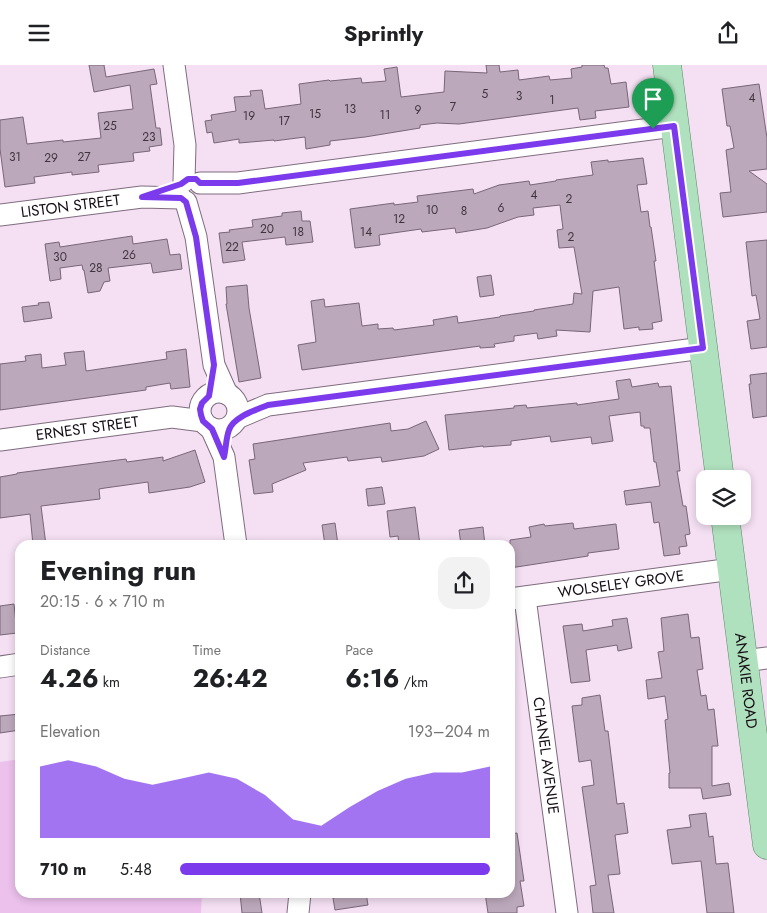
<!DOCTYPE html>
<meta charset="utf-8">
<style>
body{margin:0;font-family:Jost,sans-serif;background:#f2f2f2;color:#202124;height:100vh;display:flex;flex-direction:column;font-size:19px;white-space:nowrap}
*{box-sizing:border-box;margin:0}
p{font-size:16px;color:#757577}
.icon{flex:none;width:28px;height:28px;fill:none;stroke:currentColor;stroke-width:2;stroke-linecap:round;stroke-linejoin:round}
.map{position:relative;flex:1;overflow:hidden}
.sheet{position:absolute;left:15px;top:475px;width:500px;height:358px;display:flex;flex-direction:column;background:#fff;border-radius:15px;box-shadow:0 2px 8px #0003}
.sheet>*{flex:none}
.tools{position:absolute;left:696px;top:405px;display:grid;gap:10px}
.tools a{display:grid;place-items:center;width:55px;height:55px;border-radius:10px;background:#fff;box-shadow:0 2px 8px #0003;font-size:25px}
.pin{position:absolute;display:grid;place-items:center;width:42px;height:42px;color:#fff;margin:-51px -21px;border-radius:50% 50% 50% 0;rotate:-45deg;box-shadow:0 0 5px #0007}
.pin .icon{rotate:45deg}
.round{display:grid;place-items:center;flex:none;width:52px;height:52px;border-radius:15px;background:#f2f2f2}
.head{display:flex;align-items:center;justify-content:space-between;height:85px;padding:0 25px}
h1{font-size:28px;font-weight:700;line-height:38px}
.figures{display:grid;grid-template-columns:repeat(3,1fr);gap:8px;height:85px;padding:5px 25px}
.figures div{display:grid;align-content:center}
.figures b{font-size:25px;font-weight:700}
.figures small{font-size:14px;font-weight:400}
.figures p{font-size:14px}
.chart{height:140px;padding:10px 25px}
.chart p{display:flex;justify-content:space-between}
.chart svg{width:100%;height:90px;margin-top:5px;fill:#7c3aed;opacity:.7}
ul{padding:0 25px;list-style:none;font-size:16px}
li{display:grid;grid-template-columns:80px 60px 1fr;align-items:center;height:38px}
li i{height:12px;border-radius:6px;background:#7c3aed}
header{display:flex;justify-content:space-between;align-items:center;height:65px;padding:0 25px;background:#fff;font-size:22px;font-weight:700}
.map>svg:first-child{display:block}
</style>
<header><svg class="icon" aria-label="menu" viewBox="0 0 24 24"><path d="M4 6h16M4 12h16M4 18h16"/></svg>Sprintly<svg class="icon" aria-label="share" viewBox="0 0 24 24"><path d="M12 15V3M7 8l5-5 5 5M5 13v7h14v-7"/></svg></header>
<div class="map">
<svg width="767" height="848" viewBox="0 0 767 848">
<rect width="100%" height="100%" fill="#f4dff3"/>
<polygon fill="#ecc1ec" points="20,694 20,828 202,828 201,848 0,848 0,697"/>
<g fill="#bca8bb" stroke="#786678">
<polygon points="89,0 104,0 106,12 154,4 157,19 150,20 156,63 160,63 162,80 149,82 150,86 133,88 134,96 98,100 99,107 72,110 72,107 34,112 35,118 5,122 0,84 0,55 23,52 27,79 63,75 63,77 101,73 98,48 133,44 130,20 94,27"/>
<polygon points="486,0 499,0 500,7 518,5 519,15 549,11 550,15 572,13 571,4 582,2 582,0 604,0 605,3 608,3 611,19 626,17 629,42 595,46 596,53 580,55 578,43 459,59 437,58 420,60 420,63 365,72 330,76 330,80 306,84 305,72 274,76 274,75 239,78 239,74 214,78 212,67 207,68 205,56 212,55 211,50 236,46 234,32 251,31 250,26 262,25 265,44 301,39 299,19 329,15 330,16 361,13 362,18 386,16 384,4 397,2 401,32 444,27 445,6 487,8"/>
<polygon points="759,19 767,73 767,104 749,106 767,119 767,147 723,152 720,128 731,127 726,85 734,83 730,61 727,61 722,24"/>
<polygon points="643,93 647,119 637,120 641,147 648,146 650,162 651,162 656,196 654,196 662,256 652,258 653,264 639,265 639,262 624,264 619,222 593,226 590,267 556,265 557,271 538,274 537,268 514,271 514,276 494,279 495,282 480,283 480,281 302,305 298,280 316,277 311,236 324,234 325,242 359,238 362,261 378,259 378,264 393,263 394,265 434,260 433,255 457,251 458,258 500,252 500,251 534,246 534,245 573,239 574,228 582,229 574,182 559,183 557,165 563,164 560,140 533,143 534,150 518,152 487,163 456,168 455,163 422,167 421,164 379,170 380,180 355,183 350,144 394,138 394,140 418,137 417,131 473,124 474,129 499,120 529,116 530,120 556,116 556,115 593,110 591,97 608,95 608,97"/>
<polygon points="301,146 302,156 310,156 313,177 286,180 285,172 242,177 245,195 223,198 219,168 230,167 229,165 253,162 252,155 282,151 282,148"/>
<polygon points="132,171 133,179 167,174 170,190 180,189 182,204 153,208 151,198 108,203 110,216 104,217 100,226 88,228 84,205 83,205 82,200 60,203 61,214 50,216 45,179 59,177 60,182"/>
<polygon points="767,175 767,282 751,284 747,256 760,254 756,230 752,231 746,177"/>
<polygon points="491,210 494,230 480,232 477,212"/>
<polygon points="247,220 249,243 261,313 239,317 226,239 227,239 226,222"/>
<polygon points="49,237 52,253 24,257 22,242 39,240 38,238"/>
<polygon points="186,284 190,322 171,324 170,318 146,322 146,325 0,345 0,299 26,296 25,291 41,289 42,303 66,300 64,288 84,286 86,306 167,294 166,287"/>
<polygon points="767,308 767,351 753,353 749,319 751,319 750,310"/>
<polygon points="630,314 632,322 658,318 659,322 671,321 680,406 677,406 683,441 686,441 690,469 685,470 687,481 679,482 680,489 664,491 659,457 654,458 651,437 626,440 624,426 660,421 656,397 654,397 650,363 644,363 644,361 641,361 640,347 609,351 613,376 592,379 591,372 551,377 550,371 511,376 511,380 483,382 483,381 449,385 445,350 514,343 514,341 526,340 527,343 577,338 577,340 619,334 616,316"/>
<polygon points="426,356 439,384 424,391 382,397 381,392 348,396 347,392 303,398 306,405 272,419 273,427 254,429 249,395 255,394 253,379 390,358 391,366 408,364"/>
<polygon points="195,385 205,417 190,422 149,428 148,417 105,423 99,424 100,434 41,441 46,480 33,480 30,449 0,453 0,412 17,409 17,408 126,394 127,397 163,392 163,396"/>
<polygon points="382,422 385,439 368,441 366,424"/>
<polygon points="415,442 420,480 399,480 398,471 390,472 387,446"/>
<polygon points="335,458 338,480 325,480 322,460"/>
<polygon points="573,458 574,464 616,459 619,484 588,488 588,491 510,503 510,475 531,472 529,462 544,459 545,461"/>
<polygon points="483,462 485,480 461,480 459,465"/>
<polygon points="14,539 17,568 0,570 0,541"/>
<polygon points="688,549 691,573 699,572 703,604 697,605 701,631 706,630 708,645 714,644 718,681 712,681 712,721 729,718 731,730 703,734 701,723 669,723 669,708 670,708 665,655 668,654 665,631 648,634 646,615 662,613 658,587 664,586 661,553"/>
<polygon points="627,553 632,583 618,586 617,580 586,585 590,616 571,618 563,561 582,559 583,566 613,561 612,555"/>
<polygon points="600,630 605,666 608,666 617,739 624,738 628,768 615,770 620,809 608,810 614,848 593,848 590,821 596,820 582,722 594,720 591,695 579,697 572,641 582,640 582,633"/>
<polygon points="20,649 20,665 0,668 0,651"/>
<polygon points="706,748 709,772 713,771 716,799 728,798 734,848 707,848 701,796 672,799 667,765 691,762 689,750"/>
<polygon points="517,768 524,816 520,816 524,841 517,842 517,848 488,848 485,828 510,828 510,769"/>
<polygon points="240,828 259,828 262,848 242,848"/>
<polygon points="341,828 366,828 368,840 335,845 333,833 341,831"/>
</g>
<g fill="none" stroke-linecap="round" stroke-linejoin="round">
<defs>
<g id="minor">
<polyline points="174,0 185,80 184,116"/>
<polyline points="200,118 238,118 674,61"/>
<polyline points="186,137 196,172 214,300 227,329"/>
<path id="s1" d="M 0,150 L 142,132 L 181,133"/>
<circle cx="219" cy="346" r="19"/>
<polyline points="237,353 268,340 703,283"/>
<polyline points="211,363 224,392 236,480"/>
<path id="s2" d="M 0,375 L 172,352 L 203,356"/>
<path id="s3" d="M 525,533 L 567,848"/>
<path id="s4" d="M 510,534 L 732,504"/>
<polyline points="743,596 767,593"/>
<polyline points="0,602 20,599"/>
<polyline points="298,848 300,828"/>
</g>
<g id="major">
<polyline points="667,0 720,414"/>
<path id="s5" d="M 725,451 L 767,780"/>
</g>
</defs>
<use href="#minor" stroke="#7f6c7e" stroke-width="23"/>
<use href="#major" stroke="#588a67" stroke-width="29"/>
<use href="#minor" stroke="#fff" stroke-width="21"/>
<use href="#major" stroke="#b0e1be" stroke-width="28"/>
</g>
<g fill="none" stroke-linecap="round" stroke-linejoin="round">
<defs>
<path id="route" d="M 674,61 L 703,283 L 268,340 C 256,345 233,352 229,365 C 226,373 226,383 224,392 L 212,364 L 203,356 L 201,350 L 200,344 L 202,338 L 209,331 L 214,300 L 196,172 L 186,137 L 181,133 L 142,132 L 181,119 L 188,114 L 196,114 L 200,118 L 238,118 Z"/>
</defs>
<use href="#route" stroke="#fff" stroke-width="10"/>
<use href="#route" stroke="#7c3aed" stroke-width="6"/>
</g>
<g text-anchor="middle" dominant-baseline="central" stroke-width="5" stroke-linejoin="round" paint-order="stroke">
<g font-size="12" fill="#3f343e">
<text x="485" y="29">5</text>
<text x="519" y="31">3</text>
<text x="752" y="33">4</text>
<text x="552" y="35">1</text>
<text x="453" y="42">7</text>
<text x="350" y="44">13</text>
<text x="418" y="45">9</text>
<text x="315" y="49">15</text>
<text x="385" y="50">11</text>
<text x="249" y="51">19</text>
<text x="284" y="56">17</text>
<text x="110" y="61">25</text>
<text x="149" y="72">23</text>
<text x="15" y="92">31</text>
<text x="84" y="92">27</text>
<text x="51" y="93">29</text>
<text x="534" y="130">4</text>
<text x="569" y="134">2</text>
<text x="501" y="143">6</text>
<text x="432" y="145">10</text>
<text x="464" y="146">8</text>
<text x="399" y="154">12</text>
<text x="267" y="164">20</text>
<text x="298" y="167">18</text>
<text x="366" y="167">14</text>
<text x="571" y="172">2</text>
<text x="232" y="182">22</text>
<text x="129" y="190">26</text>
<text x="60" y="192">30</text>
<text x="96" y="203">28</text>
</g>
<g font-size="15" fill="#150e15" stroke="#ffeefe">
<text stroke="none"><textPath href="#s1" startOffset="71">LISTON STREET</textPath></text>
<text stroke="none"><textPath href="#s2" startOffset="88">ERNEST STREET</textPath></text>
<text stroke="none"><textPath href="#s4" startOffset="112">WOLSELEY GROVE</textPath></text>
<text stroke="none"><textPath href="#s5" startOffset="166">ANAKIE ROAD</textPath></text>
<text stroke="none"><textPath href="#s3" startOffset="159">CHANEL AVENUE</textPath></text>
</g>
</g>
</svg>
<div class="tools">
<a><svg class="icon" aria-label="layers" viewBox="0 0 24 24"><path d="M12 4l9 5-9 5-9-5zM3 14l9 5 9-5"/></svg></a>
</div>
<div class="pin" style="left:653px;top:64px;background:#1e9e55"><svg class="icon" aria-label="arrive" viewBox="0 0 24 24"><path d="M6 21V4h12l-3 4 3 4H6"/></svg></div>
<section class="sheet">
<div class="head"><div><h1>Evening run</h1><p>20:15 · 6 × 710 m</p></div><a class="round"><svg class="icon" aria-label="share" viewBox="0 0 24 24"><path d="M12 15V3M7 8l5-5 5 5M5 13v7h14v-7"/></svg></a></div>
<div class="figures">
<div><p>Distance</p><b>4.26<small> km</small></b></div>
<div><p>Time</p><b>26:42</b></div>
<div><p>Pace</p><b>6:16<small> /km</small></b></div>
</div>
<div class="chart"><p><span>Elevation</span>193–204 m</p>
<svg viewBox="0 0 160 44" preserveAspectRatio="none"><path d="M0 44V9L10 6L20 9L30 15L40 18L50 15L60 12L70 15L80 23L90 35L100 38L110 29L120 21L130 15L140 12L150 12L160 9V44z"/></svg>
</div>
<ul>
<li><b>710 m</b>5:48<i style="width:100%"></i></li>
</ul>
</section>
</div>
